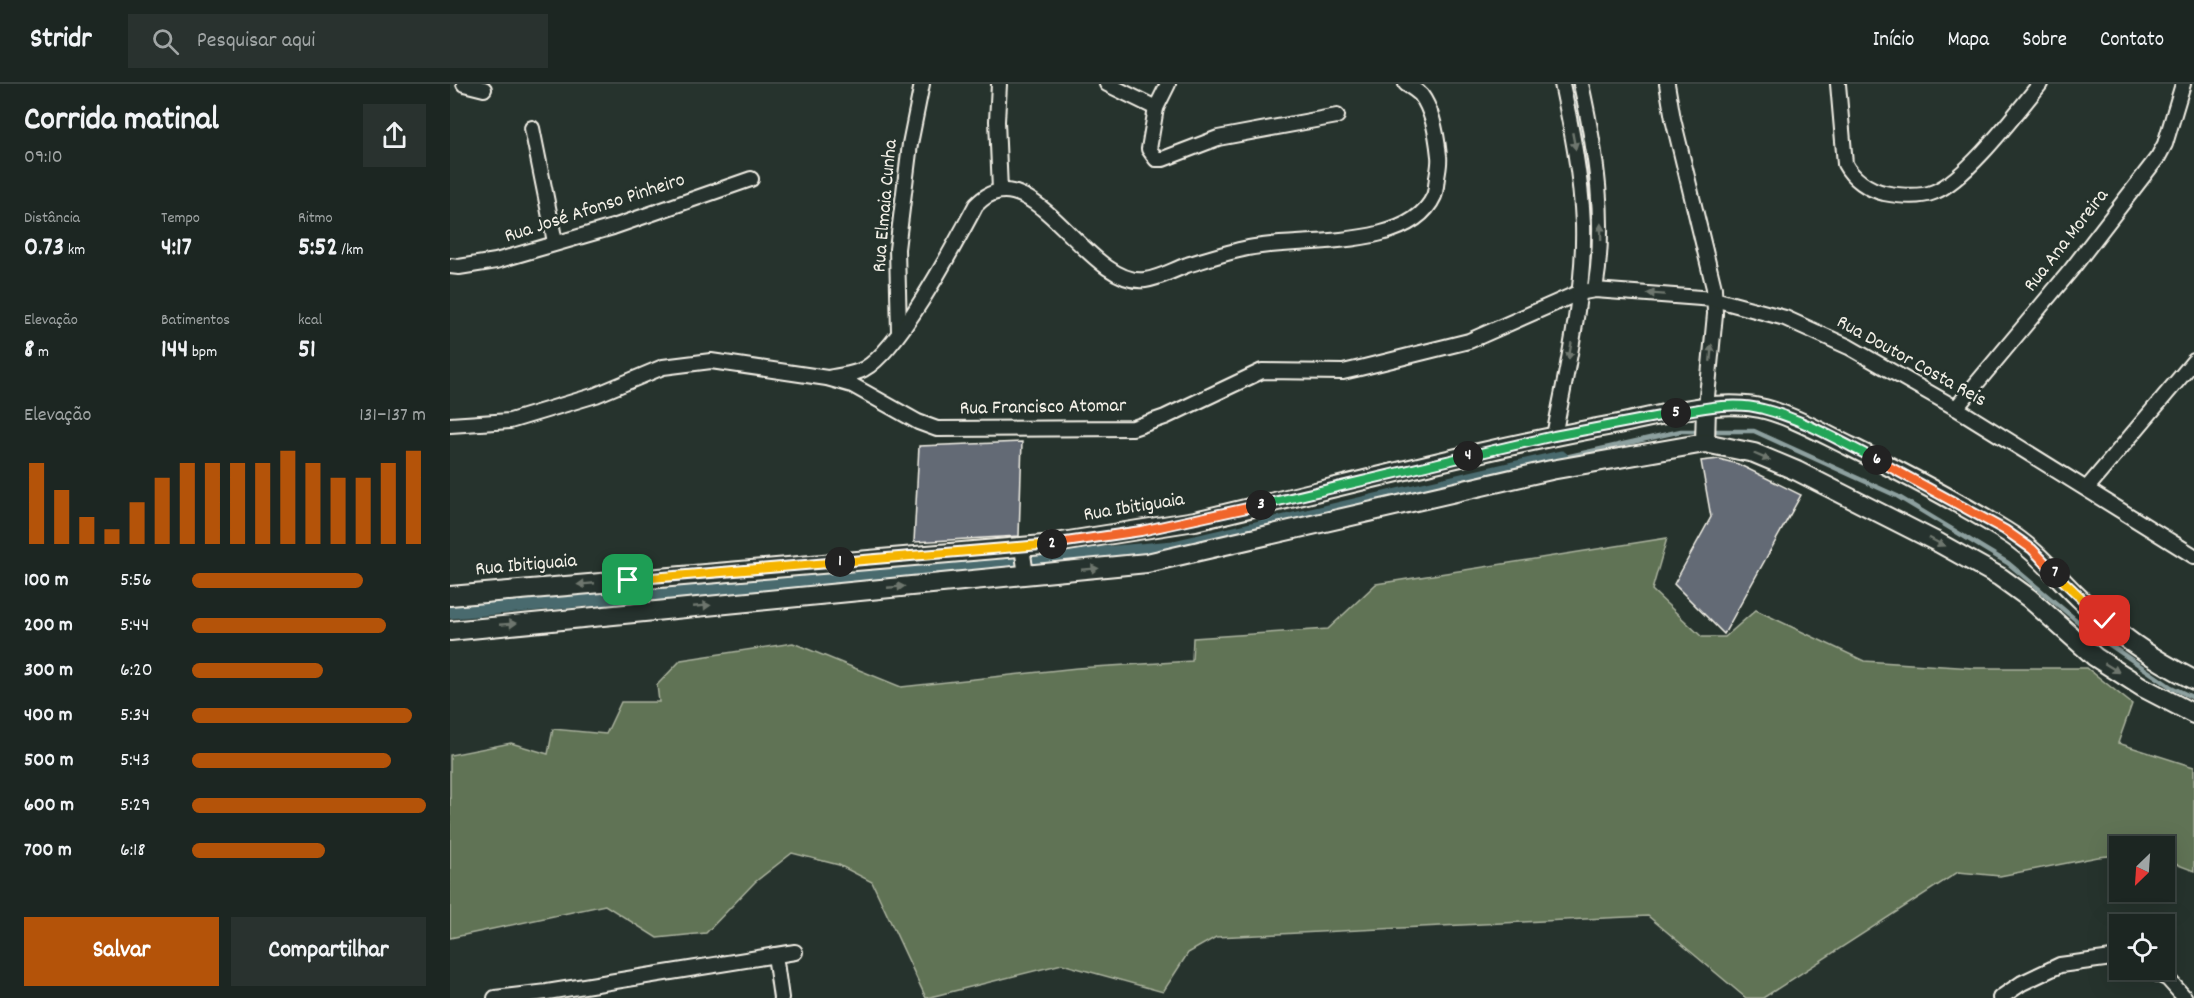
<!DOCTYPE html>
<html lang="pt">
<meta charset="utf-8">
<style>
body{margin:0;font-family:Dekko,sans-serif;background:#29322f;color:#f1f3f6;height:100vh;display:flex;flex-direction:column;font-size:22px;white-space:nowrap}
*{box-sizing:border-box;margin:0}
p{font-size:20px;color:#a0a5a5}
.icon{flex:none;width:33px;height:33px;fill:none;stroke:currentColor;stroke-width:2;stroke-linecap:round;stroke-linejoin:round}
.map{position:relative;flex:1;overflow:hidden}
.panel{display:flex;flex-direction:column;background:#1c2622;width:450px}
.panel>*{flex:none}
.needle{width:39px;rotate:205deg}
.buttons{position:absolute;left:1659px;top:752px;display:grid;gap:12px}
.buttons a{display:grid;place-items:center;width:66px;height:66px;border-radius:0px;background:#1c2622;box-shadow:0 6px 24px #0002,0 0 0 2px #3a4340;font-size:30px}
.pin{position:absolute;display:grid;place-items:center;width:51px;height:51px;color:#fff;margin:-26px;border-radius:12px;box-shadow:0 3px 9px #0006}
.km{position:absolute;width:30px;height:30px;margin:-15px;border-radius:50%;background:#222;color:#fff;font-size:16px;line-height:30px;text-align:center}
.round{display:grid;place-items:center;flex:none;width:63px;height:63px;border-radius:0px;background:#29322f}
.summary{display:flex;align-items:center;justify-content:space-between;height:102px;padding:0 24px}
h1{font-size:33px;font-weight:700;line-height:45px}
.stats{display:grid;grid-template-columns:repeat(3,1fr);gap:9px;height:102px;padding:6px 24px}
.stats div{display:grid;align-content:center}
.stats b{font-size:26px;font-weight:700}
.stats small{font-size:16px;font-weight:400}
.stats p{font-size:16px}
.chart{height:168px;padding:12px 24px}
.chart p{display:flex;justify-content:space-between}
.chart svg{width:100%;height:108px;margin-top:6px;stroke:#b45309;stroke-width:6}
.cta{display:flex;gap:12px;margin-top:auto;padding:12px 24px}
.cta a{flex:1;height:69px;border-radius:0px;background:#b45309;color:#fff;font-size:24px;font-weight:700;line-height:69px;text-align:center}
.cta a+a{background:#29322f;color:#f1f3f6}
ul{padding:0 24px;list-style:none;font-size:20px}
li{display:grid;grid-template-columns:96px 72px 1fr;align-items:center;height:45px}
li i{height:15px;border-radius:8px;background:#b45309}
header{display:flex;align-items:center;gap:36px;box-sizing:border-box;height:84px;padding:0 30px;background:#1c2622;border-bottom:2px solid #3a4340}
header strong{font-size:28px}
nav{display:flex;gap:33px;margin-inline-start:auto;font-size:21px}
.search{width:420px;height:54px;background:#29322f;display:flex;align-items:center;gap:15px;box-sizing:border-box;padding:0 21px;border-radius:0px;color:#a0a5a5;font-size:22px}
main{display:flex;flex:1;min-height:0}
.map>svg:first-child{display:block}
</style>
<header>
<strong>Stridr</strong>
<div class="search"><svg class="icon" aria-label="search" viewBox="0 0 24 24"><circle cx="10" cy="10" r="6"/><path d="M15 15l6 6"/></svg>Pesquisar aqui</div>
<nav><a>Início</a><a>Mapa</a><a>Sobre</a><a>Contato</a></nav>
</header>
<main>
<section class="panel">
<div class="summary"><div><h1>Corrida matinal</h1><p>09:10</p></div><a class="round"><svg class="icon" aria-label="share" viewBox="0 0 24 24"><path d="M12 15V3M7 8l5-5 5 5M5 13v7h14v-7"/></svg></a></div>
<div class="stats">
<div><p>Distância</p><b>0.73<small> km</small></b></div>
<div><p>Tempo</p><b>4:17</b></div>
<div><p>Ritmo</p><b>5:52<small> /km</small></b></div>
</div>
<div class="stats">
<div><p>Elevação</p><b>8<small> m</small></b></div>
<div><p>Batimentos</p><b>144<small> bpm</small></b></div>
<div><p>kcal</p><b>51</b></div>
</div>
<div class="chart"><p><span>Elevação</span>131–137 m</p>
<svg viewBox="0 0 160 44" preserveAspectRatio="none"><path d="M5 44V11M15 44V22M25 44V33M35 44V38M45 44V27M55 44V17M65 44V11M75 44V11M85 44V11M95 44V11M105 44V6M115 44V11M125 44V17M135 44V17M145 44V11M155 44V6"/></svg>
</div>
<ul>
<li><b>100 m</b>5:56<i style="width:73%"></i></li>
<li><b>200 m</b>5:44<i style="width:83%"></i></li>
<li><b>300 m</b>6:20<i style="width:56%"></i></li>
<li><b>400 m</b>5:34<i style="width:94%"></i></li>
<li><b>500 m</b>5:43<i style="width:85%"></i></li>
<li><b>600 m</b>5:29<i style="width:100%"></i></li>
<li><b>700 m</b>6:18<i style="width:57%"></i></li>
</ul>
<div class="cta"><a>Salvar</a><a>Compartilhar</a></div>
</section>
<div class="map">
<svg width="1744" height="914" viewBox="0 0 1744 914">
<rect width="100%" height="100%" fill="#26332d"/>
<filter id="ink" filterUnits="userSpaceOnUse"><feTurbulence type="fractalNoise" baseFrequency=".0167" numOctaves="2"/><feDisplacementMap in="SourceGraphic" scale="12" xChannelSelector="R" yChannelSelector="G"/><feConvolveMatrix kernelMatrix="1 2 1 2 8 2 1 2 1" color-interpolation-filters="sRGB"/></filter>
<g filter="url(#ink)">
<polygon fill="#617355" stroke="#aab29e" stroke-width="1.5" points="1217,454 1202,506 1252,553 1275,553 1306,526 1414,577 1524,584 1637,584 1682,620 1668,659 1744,683 1744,787 1715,776 1714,762 1670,762 1669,771 1648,773 1550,792 1508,788 1313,914 1296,914 1198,832 766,853 738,869 713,908 612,880 476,914 422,798 389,781 342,769 305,798 256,849 207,854 155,821 0,854 0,671 61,659 98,670 103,645 156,650 171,618 209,618 207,601 231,576 343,559 451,603 627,584 742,577 743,554 878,545 926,500"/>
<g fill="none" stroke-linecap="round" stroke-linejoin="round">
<g stroke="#8da09f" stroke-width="4.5">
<polyline points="1120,0 1137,85 1141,157 1140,193"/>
<polyline points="1260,347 1304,347 1447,412 1558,479 1638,546 1721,603 1744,614"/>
<polyline points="1111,374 1231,347 1251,347"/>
</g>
<polyline stroke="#486a6e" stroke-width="15" points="0,527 724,464 1111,374"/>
</g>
<g fill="#636b75" stroke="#f4f1e8" stroke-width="1.5">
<polygon points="572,358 569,452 464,458 469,362"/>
<polygon points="1269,375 1288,380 1351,411 1274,550 1224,500 1261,433 1251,377"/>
</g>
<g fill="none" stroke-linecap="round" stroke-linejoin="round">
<defs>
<g id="minor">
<polyline points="14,0 34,5"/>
<polyline points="549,0 547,37 550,106"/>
<polyline points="657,0 706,24"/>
<polyline points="718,0 706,24 699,65 706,75 713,75 768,54 887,32"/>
<path d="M 1131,0 C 1146,68 1157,137 1145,206"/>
<polyline points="1217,0 1223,35 1264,204 1265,230 1256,323"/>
<path d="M 1388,0 L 1395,80 C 1403,95 1418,105 1434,109 C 1450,112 1469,114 1484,108 C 1516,96 1567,28 1590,0"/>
<polyline points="82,44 105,158"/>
<polyline points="0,182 9,183 46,177 163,143 301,95"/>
<polyline points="449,248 447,165 460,60 472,0"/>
<path d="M 378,294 C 389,291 404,291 414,285 C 450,265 505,160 526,121 C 581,63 637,204 695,196 C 710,194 723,186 737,181 C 757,175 778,168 798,164 C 847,153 959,168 984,112 C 986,107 986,100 987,94 C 988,87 990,79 989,72 C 987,52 983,27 971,11 C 967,7 961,3 956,0"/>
<polyline points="1506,324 1621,186 1708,73 1715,60 1733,0"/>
<polyline points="0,341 60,337 146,311 213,283 261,277 377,294 402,301 468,338 487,345 683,344 715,333 812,287 893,288 906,285 1019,257 1128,209 1145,206 1264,215 1335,234 1399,263 1506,324 1744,472"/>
<path d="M 1104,352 C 1117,285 1135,207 1133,140 C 1131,92 1122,47 1112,0"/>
<polyline points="1637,404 1744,277"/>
<polyline points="572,463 576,491"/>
<polyline points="325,871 331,914"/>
<polyline points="1698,885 1718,895 1735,914"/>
<polyline points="45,914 97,908 345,868"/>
<polyline points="1550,914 1572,899 1610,881 1662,874 1670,876"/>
</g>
<g id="major">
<polyline points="1255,359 1256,323"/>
<path d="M 0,512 L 593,461 L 745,437 C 886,404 1026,366 1168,340 C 1213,331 1264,315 1310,324 C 1339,330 1374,350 1401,363 C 1453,389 1505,416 1555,447 C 1585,465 1604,490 1628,513 C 1661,546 1702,575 1744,596"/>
<polyline points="0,547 697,479 1101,386 1255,359 1304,369 1347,387 1489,459 1550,493 1579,514 1645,573 1692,603 1744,630"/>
</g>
</defs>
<use href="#minor" stroke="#f4f1e8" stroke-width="18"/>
<use href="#major" stroke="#f4f1e8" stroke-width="22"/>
<use href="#minor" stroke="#26332d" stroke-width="14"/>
<use href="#major" stroke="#26332d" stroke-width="18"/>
</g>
<defs><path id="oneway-solid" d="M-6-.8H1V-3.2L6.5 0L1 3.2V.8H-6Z" transform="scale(1.5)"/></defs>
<g fill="#6e766e">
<use href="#oneway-solid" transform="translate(1124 57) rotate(79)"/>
<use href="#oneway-solid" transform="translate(1151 148) rotate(-91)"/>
<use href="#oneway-solid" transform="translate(1206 210) rotate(-176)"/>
<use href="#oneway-solid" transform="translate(1120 267) rotate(100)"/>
<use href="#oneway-solid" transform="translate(1261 269) rotate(-85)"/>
<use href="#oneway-solid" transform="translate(1312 373) rotate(23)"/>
<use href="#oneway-solid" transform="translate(1487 458) rotate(28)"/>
<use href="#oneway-solid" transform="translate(640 485) rotate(-5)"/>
<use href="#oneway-solid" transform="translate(136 500) rotate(175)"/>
<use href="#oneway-solid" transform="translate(446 503) rotate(-5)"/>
<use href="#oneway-solid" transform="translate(252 522) rotate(-5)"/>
<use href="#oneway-solid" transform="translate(58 540) rotate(-5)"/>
<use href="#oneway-solid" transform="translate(1662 584) rotate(32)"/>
</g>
</g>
<g fill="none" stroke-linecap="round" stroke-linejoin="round" filter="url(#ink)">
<defs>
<polyline id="split-1" points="178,496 390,478"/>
<polyline id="split-2" points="390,478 602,460"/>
<polyline id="split-3" points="602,460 691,447 811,421"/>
<polyline id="split-4" points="811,421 1018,372"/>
<polyline id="split-5" points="1018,372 1104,352 1226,329"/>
<path id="split-6" d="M 1226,329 C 1253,324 1286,317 1313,325 C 1353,335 1391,358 1427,376"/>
<polyline id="split-7" points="1427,376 1555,446 1582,465 1605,489"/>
<polyline id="split-8" points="1605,489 1655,537"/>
</defs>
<use href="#split-1" stroke="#fff" stroke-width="12"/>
<use href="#split-2" stroke="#fff" stroke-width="12"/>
<use href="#split-3" stroke="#fff" stroke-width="12"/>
<use href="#split-4" stroke="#fff" stroke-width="12"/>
<use href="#split-5" stroke="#fff" stroke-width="12"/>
<use href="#split-6" stroke="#fff" stroke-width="12"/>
<use href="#split-7" stroke="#fff" stroke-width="12"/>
<use href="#split-8" stroke="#fff" stroke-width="12"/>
<use href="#split-1" stroke="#f5b400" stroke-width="8"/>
<use href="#split-2" stroke="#f5b400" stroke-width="8"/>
<use href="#split-3" stroke="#f0652b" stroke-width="8"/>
<use href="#split-4" stroke="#22a559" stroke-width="8"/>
<use href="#split-5" stroke="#22a559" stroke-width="8"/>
<use href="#split-6" stroke="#22a559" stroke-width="8"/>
<use href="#split-7" stroke="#f0652b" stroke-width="8"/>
<use href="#split-8" stroke="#f5b400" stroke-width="8"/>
</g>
<g text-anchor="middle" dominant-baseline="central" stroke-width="5" stroke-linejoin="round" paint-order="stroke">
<g font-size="20" fill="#f4f1e8" stroke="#26332d">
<text transform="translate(436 122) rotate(-85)">Rua Elmaia Cunha</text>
<text transform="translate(145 125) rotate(-18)">Rua José Afonso Pinheiro</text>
<text transform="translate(1617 157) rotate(-52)">Rua Ana Moreira</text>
<text transform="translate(1461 278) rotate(29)">Rua Doutor Costa Reis</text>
<text transform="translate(593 324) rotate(-1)">Rua Francisco Atomar</text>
<text transform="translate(684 424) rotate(-9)">Rua Ibitiguaia</text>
<text transform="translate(76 482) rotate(-5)">Rua Ibitiguaia</text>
</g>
</g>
</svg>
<div class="buttons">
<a><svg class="needle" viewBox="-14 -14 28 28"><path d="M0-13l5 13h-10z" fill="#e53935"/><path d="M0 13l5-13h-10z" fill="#a0a5a5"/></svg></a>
<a><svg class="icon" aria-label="locate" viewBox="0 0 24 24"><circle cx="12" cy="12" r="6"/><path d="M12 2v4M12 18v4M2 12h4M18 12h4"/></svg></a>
</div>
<div class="pin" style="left:178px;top:496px;background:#1e9e55"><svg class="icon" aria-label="arrive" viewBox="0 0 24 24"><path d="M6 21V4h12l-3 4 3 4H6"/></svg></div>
<div class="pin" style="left:1655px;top:537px;background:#d93025"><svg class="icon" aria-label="check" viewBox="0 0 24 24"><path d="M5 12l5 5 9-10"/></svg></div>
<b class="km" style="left:390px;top:478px">1</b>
<b class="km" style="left:602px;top:460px">2</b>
<b class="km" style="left:811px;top:421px">3</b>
<b class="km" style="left:1018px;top:372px">4</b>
<b class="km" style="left:1226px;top:329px">5</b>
<b class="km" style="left:1427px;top:376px">6</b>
<b class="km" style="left:1605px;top:489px">7</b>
</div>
</main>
